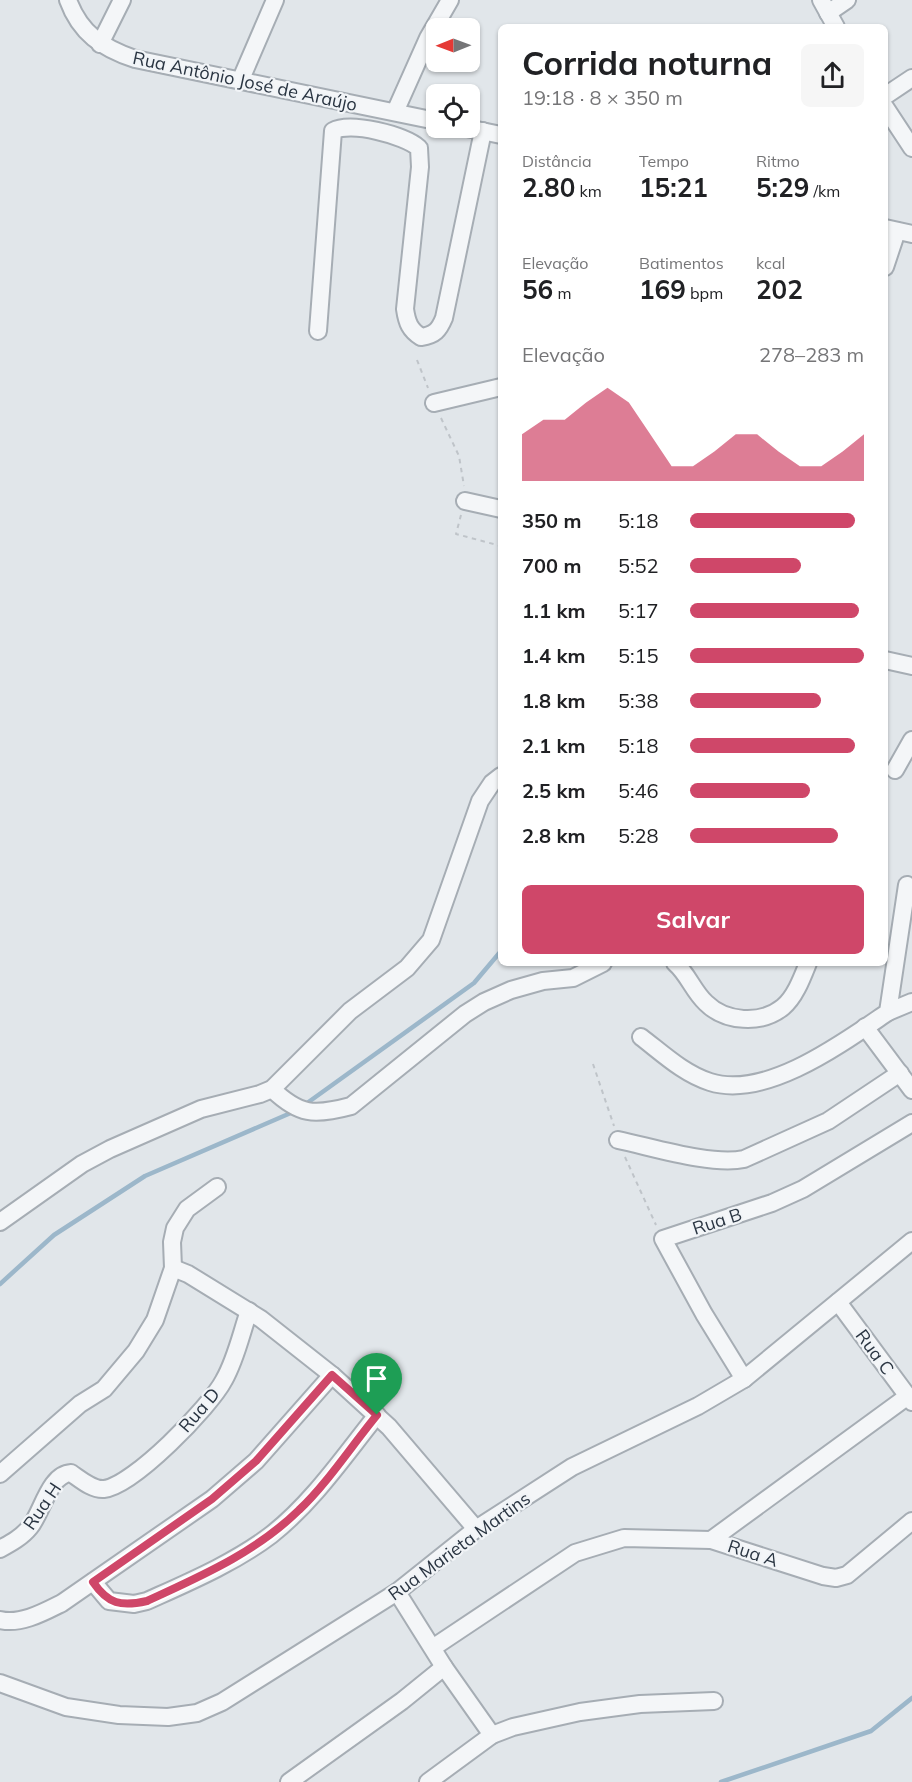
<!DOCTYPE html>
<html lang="pt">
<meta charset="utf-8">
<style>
body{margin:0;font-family:Mulish,sans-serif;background:#f6f6f6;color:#202124;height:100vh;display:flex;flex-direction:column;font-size:22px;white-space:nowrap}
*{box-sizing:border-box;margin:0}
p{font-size:20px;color:#757577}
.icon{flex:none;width:33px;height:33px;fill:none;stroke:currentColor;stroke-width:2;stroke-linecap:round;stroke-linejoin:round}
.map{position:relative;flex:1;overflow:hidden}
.details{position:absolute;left:498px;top:24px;width:390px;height:942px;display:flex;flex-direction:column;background:#fff;border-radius:9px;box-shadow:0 2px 4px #0004}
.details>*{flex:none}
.needle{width:39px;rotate:269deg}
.controls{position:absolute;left:426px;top:18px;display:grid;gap:12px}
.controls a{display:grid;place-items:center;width:54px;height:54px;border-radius:9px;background:#fff;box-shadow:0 2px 4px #0004;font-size:30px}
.pin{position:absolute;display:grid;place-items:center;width:51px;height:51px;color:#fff;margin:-62px -26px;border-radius:50% 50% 50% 0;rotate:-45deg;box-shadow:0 0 6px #0007}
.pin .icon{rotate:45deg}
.round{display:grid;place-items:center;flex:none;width:63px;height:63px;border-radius:9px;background:#f6f6f6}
.summary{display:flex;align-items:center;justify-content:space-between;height:102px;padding:0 24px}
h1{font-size:33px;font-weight:700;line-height:45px}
.figures{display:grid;grid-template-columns:repeat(3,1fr);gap:9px;height:102px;padding:6px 24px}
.figures div{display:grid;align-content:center}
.figures b{font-size:26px;font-weight:700}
.figures small{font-size:16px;font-weight:400}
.figures p{font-size:16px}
.chart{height:168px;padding:12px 24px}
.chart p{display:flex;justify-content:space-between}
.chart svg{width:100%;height:108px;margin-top:6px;fill:#cf4769;opacity:.7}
.action{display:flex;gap:12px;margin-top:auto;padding:12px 24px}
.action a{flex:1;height:69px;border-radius:9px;background:#cf4769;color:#fff;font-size:24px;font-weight:700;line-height:69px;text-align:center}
ul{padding:0 24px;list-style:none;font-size:20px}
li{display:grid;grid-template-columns:96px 72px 1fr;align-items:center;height:45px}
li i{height:15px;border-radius:8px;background:#cf4769}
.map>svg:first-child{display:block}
</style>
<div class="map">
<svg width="912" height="1782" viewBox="0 0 912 1782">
<rect width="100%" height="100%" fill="#e1e6ea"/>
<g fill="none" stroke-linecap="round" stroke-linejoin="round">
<g stroke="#9cb7ca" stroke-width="4.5">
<polyline points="303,1106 474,983 501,951"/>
<polyline points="0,1284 54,1235 145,1176 293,1112"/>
<polyline points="721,1782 871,1731 912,1698"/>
</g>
<defs>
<g id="minor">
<path d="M 68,0 C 80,33 102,48 135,59 L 436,121"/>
<polyline points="821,0 836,27"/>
<polyline points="828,13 847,0"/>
<polyline points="100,44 122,0"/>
<polyline points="241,79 275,0"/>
<polyline points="885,96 912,78"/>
<polyline points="885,107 912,148"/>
<polyline points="395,112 428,38 450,0"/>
<polyline points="467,128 501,135"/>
<polyline points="885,228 912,234"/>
<polyline points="885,267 897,231"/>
<path d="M 318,331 L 333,131 C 350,121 404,135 419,148 L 420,167 L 405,309 C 407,323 410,330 421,337 C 435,335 439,330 444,318 L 483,131"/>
<polyline points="434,403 501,387"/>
<polyline points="465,501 501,509"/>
<polyline points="885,660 912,666"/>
<polyline points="895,770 912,740"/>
<path d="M 675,963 C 688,974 693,991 706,1003 C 725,1022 761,1025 783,1007 C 795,997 802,978 808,963"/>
<polyline points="888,1012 912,1002"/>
<polyline points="865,1027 912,1090"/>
<path d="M 641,1037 C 662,1053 684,1074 710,1082 C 766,1100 844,1042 888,1012 L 907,885"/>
<path d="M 272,1089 C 299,1115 314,1116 351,1106 L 465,1014 L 484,1002 L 511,990 L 543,981 L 573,978 L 603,963"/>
<path d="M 618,1140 C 652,1147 712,1166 744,1159 L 828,1121 L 900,1073"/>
<polyline points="0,1222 82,1164 110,1149 201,1109 260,1094 272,1089 350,1011 407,968 431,940 480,801 492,783 501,776"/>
<polyline points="173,1268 188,1274 261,1319 332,1375 389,1427 476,1529"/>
<polyline points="838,1302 912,1402"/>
<polyline points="744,1379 704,1314 663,1239 772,1203 803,1189 912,1123"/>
<polyline points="0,1474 80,1404 104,1389 136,1351 155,1320 173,1268 172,1242 175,1228 187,1209 217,1187"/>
<polyline points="711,1540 908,1396"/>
<path d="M 0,1549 C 11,1543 22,1537 30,1527 C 42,1513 49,1474 71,1473 C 80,1479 92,1490 104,1489 C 133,1486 210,1407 224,1380 C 236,1359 241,1334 249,1311"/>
<path d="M 93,1582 L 109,1601 L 134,1604 L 147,1601 C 189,1582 234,1563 271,1535 C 313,1502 344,1456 377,1415"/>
<polyline points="397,1592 444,1667 492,1735"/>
<path d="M 0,1620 C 21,1625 44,1612 62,1603 L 212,1499 L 256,1461 L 332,1375"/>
<polyline points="434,1647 575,1553 624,1538 711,1540 823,1576 836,1578 847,1575 912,1521"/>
<polyline points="0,1683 66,1707 119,1715 168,1717 197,1713 222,1702 397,1592 476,1529 572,1467 698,1406 744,1379 912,1241"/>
<polyline points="289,1782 402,1701 444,1667"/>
<polyline points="428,1782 492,1735 513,1727 580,1712 640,1704 714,1701"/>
</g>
</defs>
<use href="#minor" stroke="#a6adb4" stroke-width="20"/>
<g stroke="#bfc4c9" stroke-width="2" stroke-dasharray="4.5 4.5" stroke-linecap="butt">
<polyline points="417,360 428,388"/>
<polyline points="441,418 459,456 464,486"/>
<polyline points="461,515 456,534 501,546"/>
<polyline points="593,1064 614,1126"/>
<polyline points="625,1157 656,1225"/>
</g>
<use href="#minor" stroke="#f4f6f8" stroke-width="16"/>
</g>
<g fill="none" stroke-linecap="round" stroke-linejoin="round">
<defs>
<path id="route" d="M 332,1375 L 377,1415 C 353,1444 326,1485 299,1510 C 255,1553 201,1576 147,1601 C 121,1607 108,1604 93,1582 L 212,1499 L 256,1461 Z"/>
</defs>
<use href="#route" stroke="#fff" stroke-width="12"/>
<use href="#route" stroke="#cf4769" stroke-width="8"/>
</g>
<g text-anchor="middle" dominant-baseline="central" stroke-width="4.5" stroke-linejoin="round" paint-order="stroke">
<g font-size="18" fill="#2a3542" stroke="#f1f4f7">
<text transform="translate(245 81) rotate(12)">Rua Antônio José de Araújo</text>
<text transform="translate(717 1221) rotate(-18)">Rua B</text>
<text transform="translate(875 1352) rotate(54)">Rua C</text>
<text transform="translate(199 1410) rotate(-49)">Rua D</text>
<text transform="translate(42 1506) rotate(-56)">Rua H</text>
<text transform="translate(459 1546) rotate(-36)">Rua Marieta Martins</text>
<text transform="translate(753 1553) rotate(18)">Rua A</text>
</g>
</g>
</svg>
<div class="controls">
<a><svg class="needle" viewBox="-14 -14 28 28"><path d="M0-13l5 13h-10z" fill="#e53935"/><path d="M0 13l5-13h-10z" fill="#757577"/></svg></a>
<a><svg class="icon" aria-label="locate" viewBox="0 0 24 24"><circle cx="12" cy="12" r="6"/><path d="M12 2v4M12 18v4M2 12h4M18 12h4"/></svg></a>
</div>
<div class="pin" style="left:377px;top:1415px;background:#1e9e55"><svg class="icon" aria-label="arrive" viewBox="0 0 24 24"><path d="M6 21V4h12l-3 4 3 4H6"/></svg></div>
<section class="details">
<div class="summary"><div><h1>Corrida noturna</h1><p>19:18 · 8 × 350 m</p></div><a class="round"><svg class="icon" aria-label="share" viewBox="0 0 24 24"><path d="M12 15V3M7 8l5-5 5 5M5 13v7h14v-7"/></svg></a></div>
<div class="figures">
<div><p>Distância</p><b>2.80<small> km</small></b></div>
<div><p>Tempo</p><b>15:21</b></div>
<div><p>Ritmo</p><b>5:29<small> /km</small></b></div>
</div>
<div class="figures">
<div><p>Elevação</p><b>56<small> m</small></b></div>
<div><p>Batimentos</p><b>169<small> bpm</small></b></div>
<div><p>kcal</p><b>202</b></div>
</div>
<div class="chart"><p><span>Elevação</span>278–283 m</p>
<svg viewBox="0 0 160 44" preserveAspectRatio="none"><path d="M0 44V25L10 19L20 19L30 12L40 6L50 12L60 25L70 38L80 38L90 32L100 25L110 25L120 32L130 38L140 38L150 32L160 25V44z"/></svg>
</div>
<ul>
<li><b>350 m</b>5:18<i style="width:95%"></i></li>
<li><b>700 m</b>5:52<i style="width:64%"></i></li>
<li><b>1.1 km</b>5:17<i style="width:97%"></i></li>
<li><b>1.4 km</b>5:15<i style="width:100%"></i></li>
<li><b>1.8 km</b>5:38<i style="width:75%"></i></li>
<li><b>2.1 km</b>5:18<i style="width:95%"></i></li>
<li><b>2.5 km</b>5:46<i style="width:69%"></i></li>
<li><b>2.8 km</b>5:28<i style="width:85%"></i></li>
</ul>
<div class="action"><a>Salvar</a></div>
</section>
</div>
